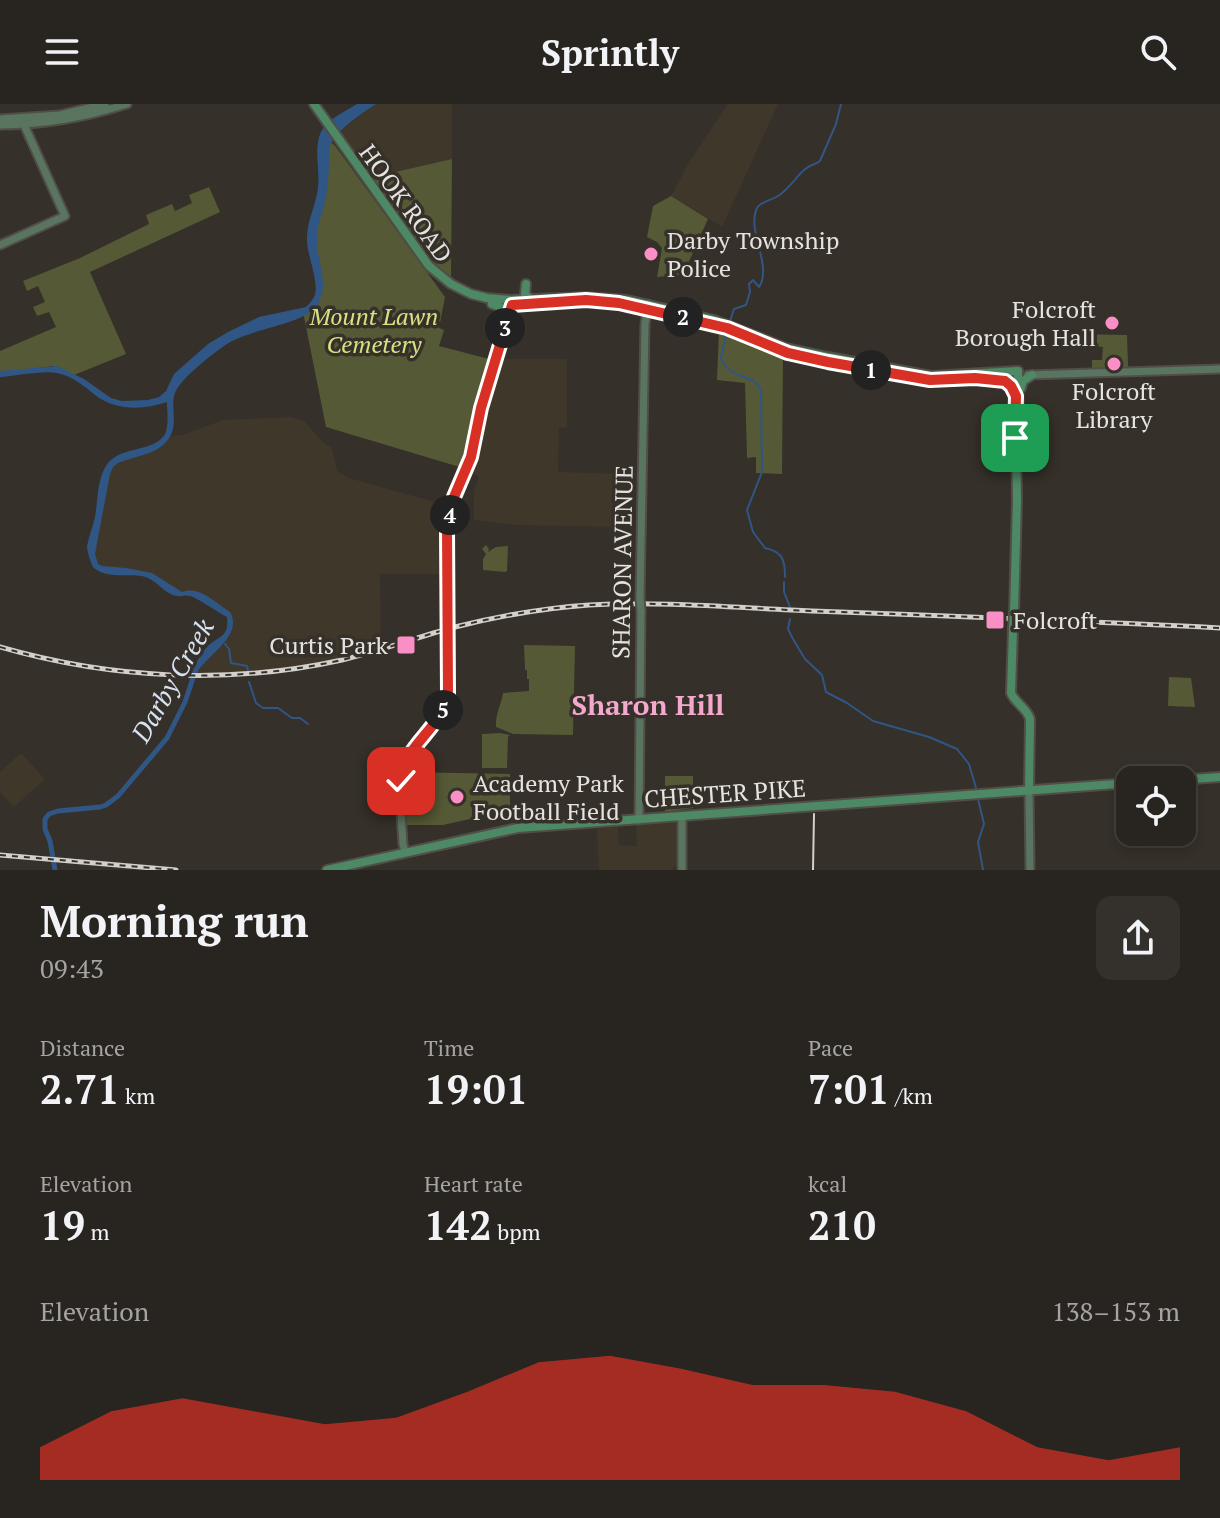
<!DOCTYPE html>
<meta charset="utf-8">
<style>
body{margin:0;font-family:"PT Serif",serif;background:#34302c;color:#f1f3f6;height:100vh;display:flex;flex-direction:column;font-size:30px;white-space:nowrap}
*{box-sizing:border-box;margin:0}
p{font-size:26px;color:#a5a4a4}
.icon{flex:none;width:44px;height:44px;fill:none;stroke:currentColor;stroke-width:2;stroke-linecap:round;stroke-linejoin:round}
.map{position:relative;height:766px;overflow:hidden}
.sheet{display:flex;flex-direction:column;background:#28241f;flex:1}
.sheet>*{flex:none}
.fabs{position:absolute;left:1116px;top:662px;display:grid;gap:16px}
.fabs a{display:grid;place-items:center;width:80px;height:80px;border-radius:16px;background:#28241f;box-shadow:0 4px 12px #0003,0 0 0 2px #44413d;font-size:40px}
.pin{position:absolute;display:grid;place-items:center;width:68px;height:68px;color:#fff;margin:-34px;border-radius:16px;box-shadow:0 4px 12px #0006}
.km{position:absolute;width:40px;height:40px;margin:-20px;border-radius:50%;background:#222;color:#fff;font-size:22px;line-height:40px;text-align:center}
.round{display:grid;place-items:center;flex:none;width:84px;height:84px;border-radius:16px;background:#34302c}
.summary{display:flex;align-items:center;justify-content:space-between;height:136px;padding:0 40px}
h1{font-size:44px;font-weight:800;line-height:60px}
.figures{display:grid;grid-template-columns:repeat(3,1fr);gap:12px;height:136px;padding:8px 40px}
.figures div{display:grid;align-content:center}
.figures b{font-size:40px;font-weight:800}
.figures small{font-size:22px;font-weight:400}
.figures p{font-size:22px}
.chart{height:224px;padding:16px 40px}
.chart p{display:flex;justify-content:space-between}
.chart svg{width:100%;height:144px;margin-top:8px;fill:#d93025;opacity:.7}
header{display:flex;justify-content:space-between;align-items:center;height:104px;padding:0 40px;background:#28241f;font-size:36px;font-weight:800}
.map>svg:first-child{display:block}
</style>
<header><svg class="icon" aria-label="menu" viewBox="0 0 24 24"><path d="M4 6h16M4 12h16M4 18h16"/></svg>Sprintly<svg class="icon" aria-label="search" viewBox="0 0 24 24"><circle cx="10" cy="10" r="6"/><path d="M15 15l6 6"/></svg></header>
<div class="map">
<svg width="1220" height="766" viewBox="0 0 1220 766">
<rect width="100%" height="100%" fill="#353029"/>
<g fill="#40372b">
<polygon points="376,0 452,0 452,55 367,75 339,30 351,18"/>
<polygon points="728,0 778,0 722,123 671,92 688,60"/>
<polygon points="498,255 567,255 567,323 559,324 558,368 620,370 623,423 516,421 474,416 474,388 479,373 466,365 476,349 483,305"/>
<polygon points="291,313 304,317 323,338 332,344 337,367 349,374 449,402 444,425 445,470 380,470 381,542 325,559 301,563 226,571 197,572 197,563 226,531 229,511 200,492 175,489 146,471 100,462 93,458 108,367 118,357 157,343 167,332 183,331 223,316"/>
<polygon points="21,649 45,675 14,703 0,688 0,668"/>
<polygon points="679,718 680,763 673,763 673,766 599,766 597,725 618,723 619,741 637,742 636,721"/>
</g>
<g fill="#555935">
<polygon points="326,33 336,43 445,193 439,224 444,226 439,242 493,256 476,307 471,342 463,364 326,323 303,208 319,189 313,151"/>
<polygon points="452,55 451,175 450,177 432,163 369,74"/>
<polygon points="209,83 220,108 90,168 126,250 74,271 53,262 0,269 0,247 56,223 49,208 37,212 33,203 45,198 38,182 27,187 23,177 80,154 149,120 146,111 172,100 175,107 192,99 189,91"/>
<polygon points="671,92 708,115 683,171 657,173 662,144 657,138 647,133 653,102"/>
<polygon points="719,226 752,237 783,251 782,370 756,369 756,353 747,354 745,279 717,276"/>
<polygon points="1074,230 1127,231 1128,263 1124,265 1092,266 1092,256 1102,256 1103,243 1074,240"/>
<polygon points="486,441 489,445 488,448 496,443 508,442 507,467 505,468 483,466 483,455 486,450 482,445"/>
<path d="M 524,541 L 575,542 L 573,631 L 513,630 L 496,623 C 495,611 501,601 503,589 L 529,587 L 529,575 L 527,575 L 527,566 L 525,566 Z"/>
<polygon points="1169,573 1191,574 1195,603 1168,602"/>
<polygon points="500,629 510,631 508,633 507,664 482,664 482,630"/>
<polygon points="407,668 510,670 510,706 443,721 405,721 404,674"/>
<polygon points="665,672 693,672 693,704 665,708"/>
</g>
<path fill="#305686" d="M 357,0 L 376,0 C 360,11 337,25 329,44 C 329,60 329,77 326,93 C 323,108 317,120 317,135 C 316,157 331,180 317,201 C 303,222 248,224 224,242 C 210,252 181,274 175,289 C 169,306 182,324 163,341 C 152,351 132,353 118,359 L 113,363 L 110,370 L 95,450 L 98,460 L 102,462 L 126,464 L 152,469 L 182,488 C 199,481 216,499 230,508 C 244,532 206,551 196,570 L 191,570 C 195,561 201,549 208,542 C 220,531 229,534 227,513 C 219,509 196,493 190,492 C 184,490 180,494 173,491 C 163,487 157,478 148,474 C 133,467 111,477 94,464 C 91,461 87,447 87,442 C 89,432 93,422 95,413 C 98,396 97,373 108,359 C 121,343 148,348 162,334 C 170,327 167,308 167,298 C 143,306 116,307 95,291 C 83,281 72,272 57,269 C 44,266 14,272 0,273 L 0,267 L 57,262 L 84,275 L 111,294 L 122,297 L 148,296 L 159,293 L 166,287 L 174,270 L 208,240 L 228,228 L 259,213 L 306,203 C 309,200 312,197 314,193 C 320,181 308,153 307,138 C 306,117 316,103 318,83 C 320,65 313,42 322,26 C 328,15 346,7 357,0 Z"/>
<g fill="none" stroke-linecap="round" stroke-linejoin="round">
<g stroke="#305686" stroke-width="2">
<path d="M 729,220 L 734,205 L 746,201 L 750,188 L 749,180 L 753,176 L 759,183 C 773,162 746,126 757,104 C 760,98 772,96 778,92 C 789,85 795,74 804,66 C 809,61 815,61 820,57 L 836,20 L 841,0"/>
<path d="M 727,226 L 721,255 C 733,278 754,268 761,287 L 762,368 L 747,406 L 753,428 L 765,444 C 783,448 785,456 785,473"/>
<polyline points="784,478 784,488 790,503"/>
<polyline points="790,515 788,525 793,535 805,555 822,571 826,588 847,599 873,617 929,633 957,645 969,660 976,684"/>
<polyline points="225,540 229,545 231,559 247,562 248,567"/>
<polyline points="249,578 256,599 263,604 278,604 292,614 300,614 308,620"/>
<polyline points="978,695 984,720 978,738 983,766"/>
</g>
<polyline stroke="#305686" stroke-width="5" points="55,766 50,737 45,725 45,715 49,710 58,707 100,703 106,701 118,692 167,634 185,598 196,565"/>
<defs>
<g id="secondary">
<polyline points="0,15 60,11 105,0"/>
<path d="M 0,21 C 43,21 86,13 127,0"/>
<polyline points="0,141 65,112 21,14"/>
<polyline points="1028,271 1220,265"/>
<polyline points="640,494 645,220 648,200"/>
<polyline points="447,518 446,438 451,405 471,353 481,304 515,196"/>
<polyline points="1029,687 1030,766"/>
<polyline points="682,713 682,766"/>
<polyline points="639,716 641,507"/>
<path d="M 405,748 L 403,740 C 402,720 398,684 402,666 C 408,640 437,624 446,599 C 452,581 448,557 447,538"/>
</g>
<g id="primary">
<polyline points="314,0 429,162 451,180 471,190 487,194 510,196 586,193 627,196 714,216 786,244 828,253 931,272 1018,267 1019,326 1019,334 1017,338"/>
<polyline points="526,180 525,190 530,195"/>
<polyline points="492,200 505,205 507,209 507,218"/>
<path d="M 975,274 C 994,278 1007,270 1016,292"/>
<polyline points="1021,284 1023,277 1032,271"/>
<polyline points="1014,510 1017,396 1016,333"/>
<path d="M 1013,525 L 1011,589 C 1015,599 1027,604 1030,615 L 1029,687"/>
<polyline points="1180,676 1220,673"/>
<polyline points="327,766 518,724 1130,679"/>
</g>
</defs>
<use href="#secondary" stroke="#514d47" stroke-width="11"/>
<use href="#primary" stroke="#514d47" stroke-width="12"/>
<use href="#secondary" stroke="#5a755f" stroke-width="7"/>
<use href="#primary" stroke="#4d8964" stroke-width="8"/>
<polyline stroke="#d3d0cb" stroke-width="2" points="813,766 814,710"/>
<defs>
<g id="rail">
<path d="M 0,543 C 111,575 229,581 342,556 C 381,547 417,533 455,523 C 499,512 544,504 589,501 C 664,497 738,504 812,507 C 948,512 1084,517 1220,524"/>
<polyline points="0,751 176,766"/>
</g>
</defs>
<use href="#rail" stroke="#d3d0cb" stroke-width="5"/>
<use href="#rail" stroke="#353029" stroke-width="2" stroke-dasharray="6" stroke-linecap="butt"/>
<defs>
<g id="secondary-bridge">
<polyline points="640,494 641,507"/>
<polyline points="447,518 447,538"/>
</g>
<polyline id="primary-bridge" points="1013,525 1014,510"/>
</defs>
<use href="#secondary-bridge" stroke="#514d47" stroke-width="11" stroke-linecap="butt"/>
<use href="#primary-bridge" stroke="#514d47" stroke-width="12" stroke-linecap="butt"/>
<use href="#secondary-bridge" stroke="#5a755f" stroke-width="7"/>
<use href="#primary-bridge" stroke="#4d8964" stroke-width="8"/>
</g>
<g fill="none" stroke-linecap="round" stroke-linejoin="round">
<defs>
<path id="route" d="M 401,677 C 403,641 442,625 448,590 L 447,425 L 454,393 L 471,353 L 481,304 L 512,201 L 586,196 L 619,199 L 727,224 L 788,249 L 828,258 L 930,276 L 975,274 L 1005,277 L 1011,282 L 1016,292 L 1015,334"/>
</defs>
<use href="#route" stroke="#fff" stroke-width="16"/>
<use href="#route" stroke="#d93025" stroke-width="10"/>
</g>
<g fill="#fa8fc6" stroke="#353029" stroke-width="3">
<circle cx="651" cy="150" r="8"/>
<circle cx="1112" cy="219" r="8"/>
<circle cx="1114" cy="260" r="8"/>
<rect x="985" y="506" width="20" height="20" rx="4"/>
<rect x="396" y="531" width="20" height="20" rx="4"/>
<circle cx="457" cy="693" r="8"/>
</g>
<g text-anchor="middle" dominant-baseline="central" stroke-width="7" stroke-linejoin="round" paint-order="stroke">
<g font-size="24" fill="#e6e3df" stroke="#353029">
<text transform="translate(406 99) rotate(54)">HOOK ROAD</text>
<text transform="translate(622 458) rotate(-89)">SHARON AVENUE</text>
<text transform="translate(725 689) rotate(-4)">CHESTER PIKE</text>
</g>
<g font-size="24" fill="#e6e3df" stroke="#353029" text-anchor="start">
<text x="667" y="136">Darby Township<tspan x="667" dy="28">Police</tspan></text>
<text x="1096" y="205" text-anchor="end">Folcroft<tspan x="1096" dy="28">Borough Hall</tspan></text>
<text x="1114" y="287" text-anchor="middle">Folcroft<tspan x="1114" dy="28">Library</tspan></text>
<text x="1013" y="516">Folcroft</text>
<text x="388" y="541" text-anchor="end">Curtis Park</text>
<text x="473" y="679">Academy Park<tspan x="473" dy="28">Football Field</tspan></text>
</g>
<g font-size="24" font-style="italic" fill="#d7e181" stroke="#353029">
<text x="374" y="212">Mount Lawn<tspan x="374" dy="28">Cemetery</tspan></text>
</g>
<g font-size="26" font-style="italic" fill="#d6e2f1" stroke="#353029">
<text transform="translate(172 576) rotate(-60)">Darby Creek</text>
</g>
<g font-size="28" font-weight="bold" fill="#f4a8cd" stroke="#353029">
<text x="648" y="600">Sharon Hill</text>
</g>
</g>
</svg>
<div class="fabs">
<a><svg class="icon" aria-label="locate" viewBox="0 0 24 24"><circle cx="12" cy="12" r="6"/><path d="M12 2v4M12 18v4M2 12h4M18 12h4"/></svg></a>
</div>
<div class="pin" style="left:1015px;top:334px;background:#1e9e55"><svg class="icon" aria-label="arrive" viewBox="0 0 24 24"><path d="M6 21V4h12l-3 4 3 4H6"/></svg></div>
<div class="pin" style="left:401px;top:677px;background:#d93025"><svg class="icon" aria-label="check" viewBox="0 0 24 24"><path d="M5 12l5 5 9-10"/></svg></div>
<b class="km" style="left:871px;top:266px">1</b>
<b class="km" style="left:683px;top:213px">2</b>
<b class="km" style="left:505px;top:224px">3</b>
<b class="km" style="left:450px;top:411px">4</b>
<b class="km" style="left:443px;top:606px">5</b>
</div>
<section class="sheet">
<div class="summary"><div><h1>Morning run</h1><p>09:43</p></div><a class="round"><svg class="icon" aria-label="share" viewBox="0 0 24 24"><path d="M12 15V3M7 8l5-5 5 5M5 13v7h14v-7"/></svg></a></div>
<div class="figures">
<div><p>Distance</p><b>2.71<small> km</small></b></div>
<div><p>Time</p><b>19:01</b></div>
<div><p>Pace</p><b>7:01<small> /km</small></b></div>
</div>
<div class="figures">
<div><p>Elevation</p><b>19<small> m</small></b></div>
<div><p>Heart rate</p><b>142<small> bpm</small></b></div>
<div><p>kcal</p><b>210</b></div>
</div>
<div class="chart"><p><span>Elevation</span>138–153 m</p>
<svg viewBox="0 0 160 44" preserveAspectRatio="none"><path d="M0 44V34L10 23L20 19L30 23L40 27L50 25L60 17L70 8L80 6L90 10L100 15L110 15L120 17L130 23L140 34L150 38L160 34V44z"/></svg>
</div>
</section>
